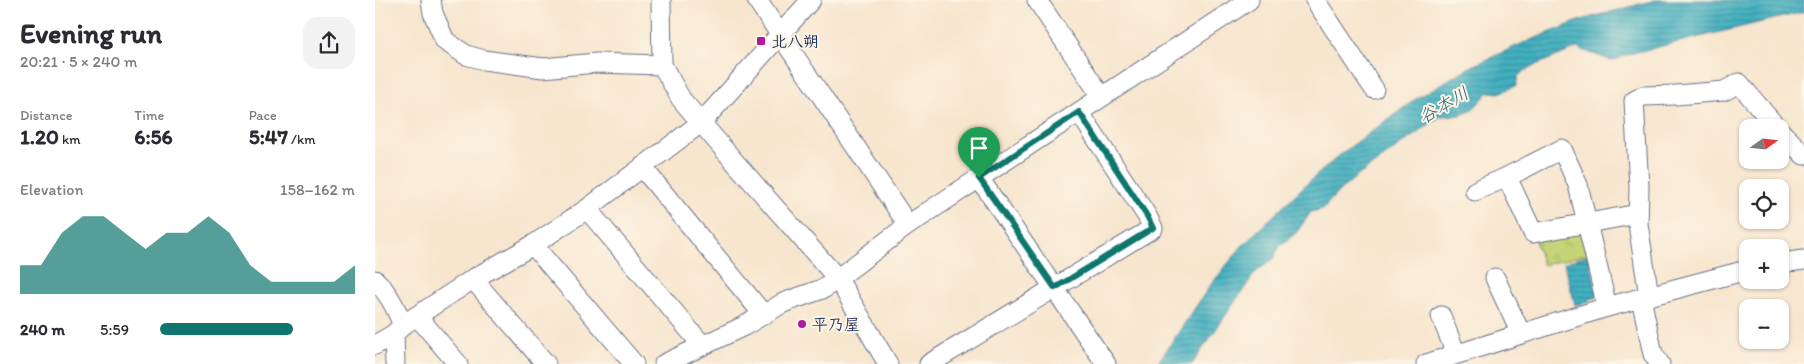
<!DOCTYPE html>
<meta charset="utf-8">
<style>
body{margin:0;font-family:Itim,"Klee One",sans-serif;background:#f2f2f3;color:#2b2b33;height:100vh;display:flex;flex-direction:column;font-size:19px;white-space:nowrap}
*{box-sizing:border-box;margin:0}
p{font-size:16px;color:#7c7c81}
.icon{flex:none;width:28px;height:28px;fill:none;stroke:currentColor;stroke-width:2;stroke-linecap:round;stroke-linejoin:round}
.map{position:relative;flex:1;overflow:hidden}
.side{display:flex;flex-direction:column;background:#fff;width:375px}
.side>*{flex:none}
.needle{width:32px;rotate:75deg}
.buttons{position:absolute;left:1364px;top:119px;display:grid;gap:10px}
.buttons a{display:grid;place-items:center;width:50px;height:50px;border-radius:10px;background:#fff;box-shadow:0 1px 4px #0004;font-size:25px}
.pin{position:absolute;display:grid;place-items:center;width:42px;height:42px;color:#fff;margin:-51px -21px;border-radius:50% 50% 50% 0;rotate:-45deg;box-shadow:0 0 5px #0007}
.pin .icon{rotate:45deg}
.round{display:grid;place-items:center;flex:none;width:52px;height:52px;border-radius:15px;background:#f2f2f3}
.head{display:flex;align-items:center;justify-content:space-between;height:85px;padding:0 20px}
h1{font-size:28px;font-weight:700;line-height:38px}
.stats{display:grid;grid-template-columns:repeat(3,1fr);gap:8px;height:85px;padding:5px 20px}
.stats div{display:grid;align-content:center}
.stats b{font-size:21px;font-weight:700}
.stats small{font-size:14px;font-weight:400}
.stats p{font-size:14px}
.chart{height:140px;padding:10px 20px}
.chart p{display:flex;justify-content:space-between}
.chart svg{width:100%;height:90px;margin-top:5px;fill:#0f766e;opacity:.7}
ul{padding:0 20px;list-style:none;font-size:16px}
li{display:grid;grid-template-columns:80px 60px 1fr;align-items:center;height:38px}
li i{height:12px;border-radius:6px;background:#0f766e}
main{display:flex;flex:1;min-height:0}
.map>svg:first-child{display:block}
</style>
<main>
<section class="side">
<div class="head"><div><h1>Evening run</h1><p>20:21 · 5 × 240 m</p></div><a class="round"><svg class="icon" aria-label="share" viewBox="0 0 24 24"><path d="M12 15V3M7 8l5-5 5 5M5 13v7h14v-7"/></svg></a></div>
<div class="stats">
<div><p>Distance</p><b>1.20<small> km</small></b></div>
<div><p>Time</p><b>6:56</b></div>
<div><p>Pace</p><b>5:47<small> /km</small></b></div>
</div>
<div class="chart"><p><span>Elevation</span>158–162 m</p>
<svg viewBox="0 0 160 44" preserveAspectRatio="none"><path d="M0 44V30L10 30L20 14L30 6L40 6L50 14L60 22L70 14L80 14L90 6L100 14L110 30L120 38L130 38L140 38L150 38L160 30V44z"/></svg>
</div>
<ul>
<li><b>240 m</b>5:59<i style="width:68%"></i></li>
</ul>
</section>
<div class="map">
<svg width="1429" height="364" viewBox="0 0 1429 364">
<defs>
<pattern id="grass-tufts" width="24" height="20" patternUnits="userSpaceOnUse" patternTransform="scale(1.25)"><rect width="24" height="20" fill="#c4d476"/><path d="M3 7l-1-3M5 7V3M7 7l1-3M15 17l-1-3M17 17v-4M19 17l1-3" fill="none" stroke="#a8b668"/></pattern>
<pattern id="water-rules" width="6" height="5" patternUnits="userSpaceOnUse" patternTransform="scale(1.25)"><rect width="6" height="5" fill="#42afbf"/><path d="M0 2.5h6" fill="none" stroke="#368f9e"/></pattern>
</defs>
<rect width="100%" height="100%" fill="#fcf5e5"/>
<filter id="ink" filterUnits="userSpaceOnUse"><feTurbulence type="fractalNoise" baseFrequency=".02" numOctaves="2"/><feDisplacementMap in="SourceGraphic" scale="10" xChannelSelector="R" yChannelSelector="G"/><feConvolveMatrix kernelMatrix="1 2 1 2 8 2 1 2 1" color-interpolation-filters="sRGB"/></filter>
<filter id="wash" filterUnits="userSpaceOnUse"><feTurbulence type="fractalNoise" baseFrequency=".0096" numOctaves="4" result="noise"/><feDisplacementMap in="SourceGraphic" scale="20" xChannelSelector="R" yChannelSelector="G"/><feGaussianBlur stdDeviation="1.12" result="paint"/><feColorMatrix in="noise" values="0 0 0 0 0 0 0 0 0 0 0 0 0 0 0 0 0 1.4 0 .05"/><feComposite in="paint" operator="in"/></filter>
<g filter="url(#wash)">
<rect width="100%" height="100%" fill="#f7e5ce"/>
<polygon fill="url(#grass-tufts)" stroke="#70826a" points="1205,230 1213,254 1168,265 1160,241"/>
<g fill="url(#water-rules)" stroke="#2e6f8e">
<polygon points="1280,0 1429,0 1429,12 1258,53 1237,61 1202,48 1154,68 1143,76 1141,86 1124,93 1114,92 1099,108 1086,115 1066,116 981,177 963,192 948,209 936,212 922,232 905,246 898,259 880,273 817,364 782,364 834,287 867,246 928,187 967,153 1042,98 1093,68 1148,43 1206,20"/>
<polygon points="1214,255 1223,297 1215,299 1214,302 1200,305 1189,263"/>
</g>
</g>
<g filter="url(#ink)">
<g fill="none" stroke-linecap="round" stroke-linejoin="round">
<defs>
<g id="minor">
<polyline points="56,0 58,13 70,41 91,55 109,60 168,68 221,63 287,65 306,99 358,160 463,279 513,364"/>
<polyline points="286,0 287,65"/>
<polyline points="382,0 533,225"/>
<polyline points="662,0 726,96"/>
<polyline points="940,0 999,89"/>
<polyline points="1405,131 1429,155"/>
<polyline points="267,167 388,314"/>
<polyline points="1132,177 1158,233 1263,214"/>
<polyline points="604,178 731,364"/>
<polyline points="1100,191 1132,177 1187,149 1203,185 1232,307"/>
<polyline points="212,209 327,345"/>
<polyline points="158,245 259,364"/>
<polyline points="1405,263 1429,260"/>
<polyline points="1120,278 1146,334"/>
<polyline points="98,279 171,364"/>
<path d="M 0,280 C 14,293 21,309 28,325"/>
<polyline points="1274,296 1263,224 1264,187 1259,101 1268,96 1301,95 1349,91 1364,83 1402,128"/>
<polyline points="1266,298 1278,354 1285,364"/>
<polyline points="42,316 83,364"/>
<polyline points="1066,316 1081,354"/>
<polyline points="0,345 19,334"/>
<polyline points="20,364 19,334 28,325 98,279 158,245 212,209 327,122 436,0"/>
<polyline points="289,364 369,326 408,303 450,288 533,225 874,0"/>
<polyline points="554,364 778,228 772,216 704,112"/>
<polyline points="1051,364 1232,307 1372,270"/>
</g>
</defs>
<use href="#minor" stroke="#686f85" stroke-width="21"/>
<use href="#minor" stroke="#fff" stroke-width="19"/>
</g>
</g>
<g fill="none" stroke-linecap="round" stroke-linejoin="round" filter="url(#ink)">
<defs>
<polygon id="route" points="704,112 772,216 778,228 680,288 604,178"/>
</defs>
<use href="#route" stroke="#fff" stroke-width="10"/>
<use href="#route" stroke="#0f766e" stroke-width="6"/>
</g>
<g fill="#b5179e" stroke="#fcf5e5" stroke-width="2">
<rect x="381" y="36" width="10" height="10" rx="2.5"/>
<circle cx="427" cy="324" r="5"/>
</g>
<g text-anchor="middle" dominant-baseline="central" stroke-width="4" stroke-linejoin="round" paint-order="stroke">
<g font-size="16" font-weight="bold" fill="#1b2f5e" stroke="#fcf5e5" text-anchor="start">
<text x="396" y="41">北八朔</text>
<text x="437" y="324">平乃屋</text>
</g>
<g font-size="18" font-style="italic" fill="#295c80" stroke="#fcf5e5">
<text transform="translate(1069 105) rotate(-30)">谷本川</text>
</g>
</g>
</svg>
<div class="buttons">
<a><svg class="needle" viewBox="-14 -14 28 28"><path d="M0-13l5 13h-10z" fill="#e53935"/><path d="M0 13l5-13h-10z" fill="#7c7c81"/></svg></a>
<a><svg class="icon" aria-label="locate" viewBox="0 0 24 24"><circle cx="12" cy="12" r="6"/><path d="M12 2v4M12 18v4M2 12h4M18 12h4"/></svg></a>
<a>+</a>
<a>−</a>
</div>
<div class="pin" style="left:604px;top:178px;background:#1e9e55"><svg class="icon" aria-label="arrive" viewBox="0 0 24 24"><path d="M6 21V4h12l-3 4 3 4H6"/></svg></div>
</div>
</main>
